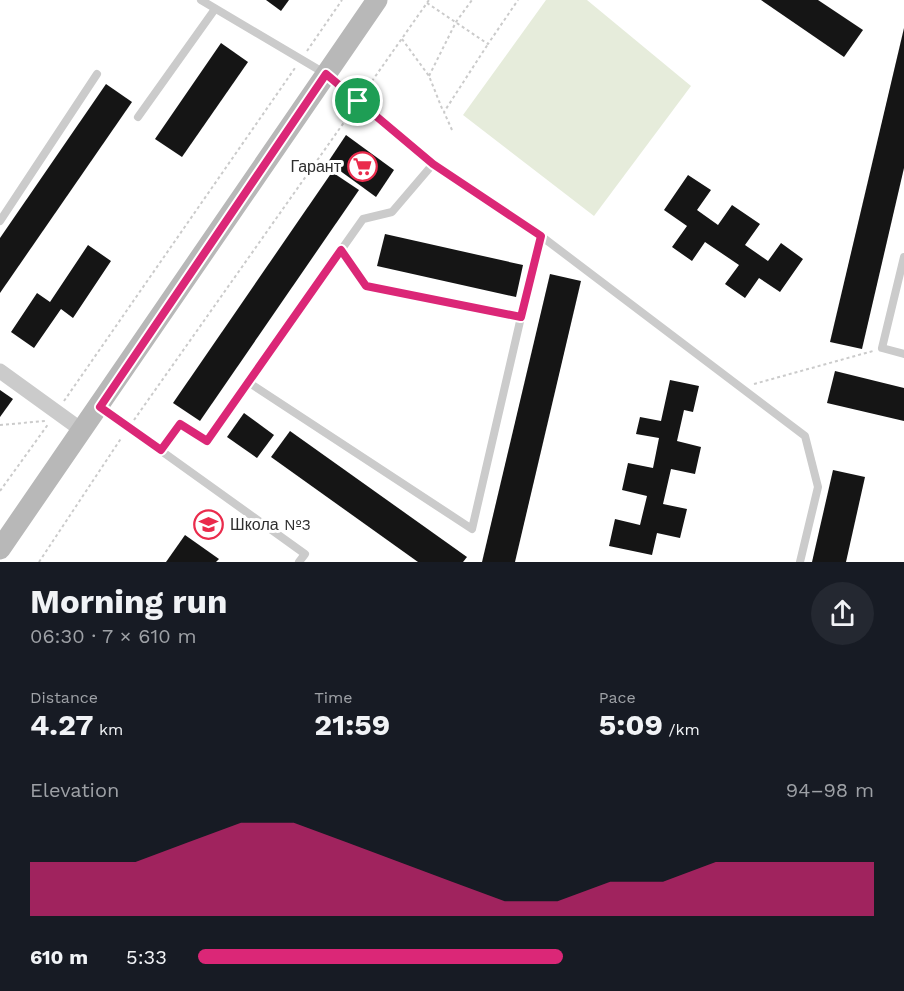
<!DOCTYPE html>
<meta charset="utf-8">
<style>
body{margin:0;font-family:"Work Sans",sans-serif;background:#242831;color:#f1f3f6;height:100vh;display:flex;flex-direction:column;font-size:22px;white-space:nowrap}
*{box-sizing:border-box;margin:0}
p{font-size:20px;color:#9ea1a6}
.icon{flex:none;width:33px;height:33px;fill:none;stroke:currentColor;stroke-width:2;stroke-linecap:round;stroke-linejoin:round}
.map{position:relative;height:562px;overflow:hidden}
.sheet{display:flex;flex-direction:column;background:#171b24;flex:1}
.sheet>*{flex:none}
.pin{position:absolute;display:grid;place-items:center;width:51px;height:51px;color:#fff;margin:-26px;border:3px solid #fff;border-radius:50%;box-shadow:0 2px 6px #0007}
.round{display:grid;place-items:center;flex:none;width:63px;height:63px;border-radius:32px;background:#242831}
.headline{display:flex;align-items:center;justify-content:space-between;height:102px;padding:0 30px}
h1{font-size:33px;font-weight:700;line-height:45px}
.metrics{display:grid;grid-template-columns:repeat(3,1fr);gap:9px;height:102px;padding:6px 30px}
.metrics div{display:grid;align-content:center}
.metrics b{font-size:30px;font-weight:700}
.metrics small{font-size:16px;font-weight:400}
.metrics p{font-size:16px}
.chart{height:168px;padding:12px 30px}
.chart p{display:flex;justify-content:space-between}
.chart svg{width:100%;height:108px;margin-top:6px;fill:#db2777;opacity:.7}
ul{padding:0 30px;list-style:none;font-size:20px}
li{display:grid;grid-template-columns:96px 72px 1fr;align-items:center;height:45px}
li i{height:15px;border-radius:8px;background:#db2777}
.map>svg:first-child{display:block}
</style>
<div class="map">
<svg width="904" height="562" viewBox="0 0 904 562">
<rect width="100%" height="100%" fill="#fff"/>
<polygon fill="#e6ecdb" points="546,0 587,0 691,86 594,216 463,115"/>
<g fill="#151515">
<polygon points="266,0 289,0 281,11"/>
<polygon points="761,0 818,0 863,30 844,57"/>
<polygon points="904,28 904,168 862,349 830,342"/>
<polygon points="221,43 248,62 182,157 155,139"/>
<polygon points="106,84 132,102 0,293 0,238"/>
<polygon points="346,135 394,170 376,197 328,162"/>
<polygon points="332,172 359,190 200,421 173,403"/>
<polygon points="688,175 711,190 697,210 718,225 732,205 760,224 745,245 768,261 781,243 803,259 780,292 759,278 745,298 725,284 739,265 705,242 692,261 672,247 687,226 664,210"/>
<polygon points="385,234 523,265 516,297 377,266"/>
<polygon points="88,245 111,261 73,318 61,309 34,348 11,332 37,293 50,302"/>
<polygon points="550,274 581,281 515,562 482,562"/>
<polygon points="835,371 904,388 904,421 827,403"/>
<polygon points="670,380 699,386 693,412 684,410 677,441 701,447 695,474 671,469 663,504 687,509 680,538 657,533 652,555 609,546 615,519 640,525 647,496 622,490 628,463 653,468 659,438 636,434 640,417 661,421"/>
<polygon points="0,390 13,399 0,417"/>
<polygon points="244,413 274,435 257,458 227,437"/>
<polygon points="290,431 467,557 463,562 418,562 271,457"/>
<polygon points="833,470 865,477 846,562 812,562"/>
<polygon points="185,535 219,559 216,562 166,562"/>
</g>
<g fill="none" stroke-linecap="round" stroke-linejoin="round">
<g stroke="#cbcbcb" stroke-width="2" stroke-dasharray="3 3" stroke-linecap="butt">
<polyline points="427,3 488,44 518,0"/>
<polyline points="402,39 429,76 443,111"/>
<polyline points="307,51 342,0"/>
<polyline points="429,76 456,22 472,0"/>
<polyline points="365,91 429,0"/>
<polyline points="452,130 444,112 488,44"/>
<polyline points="754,384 873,351"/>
<polyline points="64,401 295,68"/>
<polyline points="134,420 352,111"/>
<polyline points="0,425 45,421"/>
<polyline points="0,491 49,423"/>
<polyline points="39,562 122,437"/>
</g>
<g stroke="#cbcbcb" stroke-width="8">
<polyline points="201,0 326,74 433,164 541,236 805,436 818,487 800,562"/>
<polyline points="138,117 215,9"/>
<polyline points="433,164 392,212 363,219 248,382 472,529 521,317"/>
<polyline points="0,221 97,74"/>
<polyline points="341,250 366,286 521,317 541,236"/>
<polyline points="904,257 882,348 904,354"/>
<polyline points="100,407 305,554 299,562"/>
<polyline points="161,450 180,425 207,441 248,382"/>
</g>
<polyline stroke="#cbcbcb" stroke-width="15" points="0,371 83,431"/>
<polyline stroke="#b8b8b8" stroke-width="21" points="0,549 377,0"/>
</g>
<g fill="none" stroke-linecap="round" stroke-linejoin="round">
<defs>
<polygon id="route" points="326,74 433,164 541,236 521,317 366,286 341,250 207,441 180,424 161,450 100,407"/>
</defs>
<use href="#route" stroke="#fff" stroke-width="12"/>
<use href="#route" stroke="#db2777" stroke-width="8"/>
</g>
<defs>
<symbol id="supermarket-ring" viewBox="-11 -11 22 22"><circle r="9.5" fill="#fff" stroke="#ea2b4c" stroke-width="1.5"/><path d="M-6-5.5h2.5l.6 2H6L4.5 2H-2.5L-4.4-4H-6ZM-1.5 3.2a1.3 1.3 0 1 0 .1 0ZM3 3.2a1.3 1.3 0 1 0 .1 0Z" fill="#ea2b4c"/></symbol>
<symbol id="school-ring" viewBox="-11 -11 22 22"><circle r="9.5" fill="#fff" stroke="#ea2b4c" stroke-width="1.5"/><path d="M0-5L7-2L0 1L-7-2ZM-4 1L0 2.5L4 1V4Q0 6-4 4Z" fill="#ea2b4c"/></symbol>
</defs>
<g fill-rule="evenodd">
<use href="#supermarket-ring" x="346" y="150" width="33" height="33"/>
<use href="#school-ring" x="192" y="508" width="33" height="33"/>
</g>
<g text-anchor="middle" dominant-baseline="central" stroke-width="6" stroke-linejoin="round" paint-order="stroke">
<g font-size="16" fill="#2e2e2e" stroke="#fff" text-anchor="end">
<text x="341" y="166">Гарант</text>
<text x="230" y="524" text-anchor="start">Школа №3</text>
</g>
</g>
</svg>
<div class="pin" style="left:358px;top:101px;background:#1e9e55"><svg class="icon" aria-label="arrive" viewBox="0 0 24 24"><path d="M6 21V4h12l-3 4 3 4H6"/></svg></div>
</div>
<section class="sheet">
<div class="headline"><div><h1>Morning run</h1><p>06:30 · 7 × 610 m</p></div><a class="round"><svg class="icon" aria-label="share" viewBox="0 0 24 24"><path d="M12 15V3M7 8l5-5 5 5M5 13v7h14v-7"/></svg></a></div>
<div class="metrics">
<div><p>Distance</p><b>4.27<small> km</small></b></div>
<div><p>Time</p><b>21:59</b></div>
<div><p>Pace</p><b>5:09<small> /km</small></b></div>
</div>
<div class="chart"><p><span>Elevation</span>94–98 m</p>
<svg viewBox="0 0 160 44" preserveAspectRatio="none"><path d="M0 44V22L10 22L20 22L30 14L40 6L50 6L60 14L70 22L80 30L90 38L100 38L110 30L120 30L130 22L140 22L150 22L160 22V44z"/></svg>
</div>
<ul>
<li><b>610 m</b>5:33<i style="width:54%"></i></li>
</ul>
</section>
